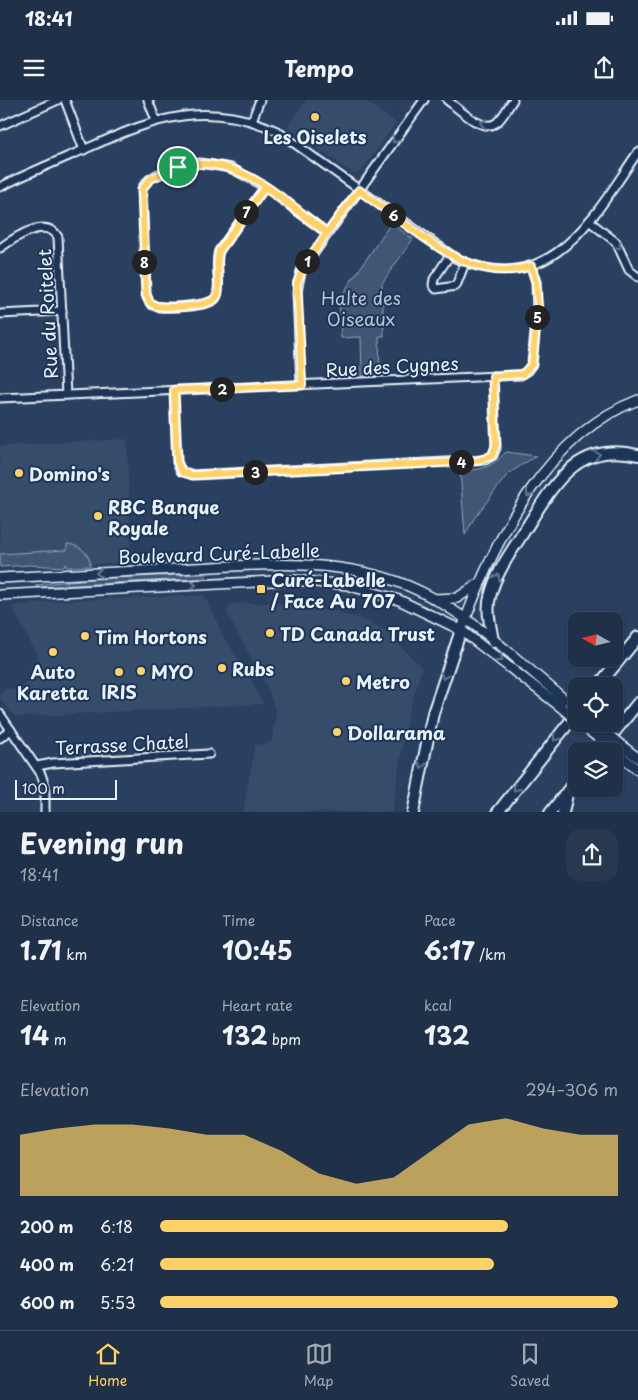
<!DOCTYPE html>
<meta charset="utf-8">
<style>
body{margin:0;font-family:"Playpen Sans",sans-serif;background:#273850;color:#f1f3f6;height:100vh;display:flex;flex-direction:column;font-size:19px;white-space:nowrap}
*{box-sizing:border-box;margin:0}
p{font-size:16px;color:#a1a9b4}
.icon{flex:none;width:28px;height:28px;fill:none;stroke:currentColor;stroke-width:2;stroke-linecap:round;stroke-linejoin:round}
.map{position:relative;height:712px;overflow:hidden}
.panel{display:flex;flex-direction:column;background:#1f3049;flex:1}
.panel>*{flex:none}
.needle{width:32px;rotate:278deg}
.buttons{position:absolute;left:568px;top:512px;display:grid;gap:10px}
.buttons a{display:grid;place-items:center;width:55px;height:55px;border-radius:10px;background:#1f3049;box-shadow:0 1px 4px #0004,0 0 0 1px #3c4b61;font-size:25px}
.scale{position:absolute;left:15px;bottom:12px;width:102px;box-sizing:border-box;padding-left:5px;border:2px solid #e8f1f8;border-top:0;font-size:14px;line-height:18px;white-space:nowrap;color:#e8f1f8;-webkit-text-stroke:4px #1d3557;paint-order:stroke}
.pin{position:absolute;display:grid;place-items:center;width:42px;height:42px;color:#fff;margin:-21px;border:2px solid #fff;border-radius:50%;box-shadow:0 1px 5px #0007}
.km{position:absolute;width:25px;height:25px;margin:-12px;border-radius:50%;background:#222;color:#fff;font-size:14px;line-height:25px;text-align:center}
.round{display:grid;place-items:center;flex:none;width:52px;height:52px;border-radius:15px;background:#273850}
.summary{display:flex;align-items:center;justify-content:space-between;height:85px;padding:0 20px}
h1{font-size:28px;font-weight:700;line-height:38px}
.metrics{display:grid;grid-template-columns:repeat(3,1fr);gap:8px;height:85px;padding:5px 20px}
.metrics div{display:grid;align-content:center}
.metrics b{font-size:25px;font-weight:700}
.metrics small{font-size:14px;font-weight:400}
.metrics p{font-size:14px}
.chart{height:140px;padding:10px 20px}
.chart p{display:flex;justify-content:space-between}
.chart svg{width:100%;height:90px;margin-top:5px;fill:#ffd166;opacity:.7}
ul{padding:0 20px;list-style:none;font-size:16px}
li{display:grid;grid-template-columns:80px 60px 1fr;align-items:center;height:38px}
li i{height:12px;border-radius:6px;background:#ffd166}
.status{display:flex;justify-content:space-between;align-items:center;height:35px;padding:0 25px;background:#1f3049;direction:ltr}
.status svg{height:14px;fill:currentColor}
header{display:flex;justify-content:space-between;align-items:center;height:65px;padding:0 20px;background:#1f3049;font-size:22px;font-weight:700}
.dock{display:flex;justify-content:space-around;align-items:center;height:70px;border-top:1px solid #3c4b61;background:#1f3049;font-size:14px;color:#a1a9b4}
.dock a{display:grid;justify-items:center;gap:2px}
.dock .selected{color:#ffd166}
.map>svg:first-child{display:block}
</style>
<div class="status"><b>18:41</b><svg viewBox="0 0 49 12"><path d="M0 12V9h3v3zM5 12V6h3v6zM10 12V3h3v9zM15 12V0h3v12zM26 1h20v11H26zM47 4h2v5h-2z"/></svg></div>
<header><svg class="icon" aria-label="menu" viewBox="0 0 24 24"><path d="M4 6h16M4 12h16M4 18h16"/></svg>Tempo<svg class="icon" aria-label="share" viewBox="0 0 24 24"><path d="M12 15V3M7 8l5-5 5 5M5 13v7h14v-7"/></svg></header>
<div class="map">
<svg width="638" height="713" viewBox="0 0 638 713">
<rect width="100%" height="100%" fill="#294061"/>
<filter id="ink" filterUnits="userSpaceOnUse"><feTurbulence type="fractalNoise" baseFrequency=".02" numOctaves="2"/><feDisplacementMap in="SourceGraphic" scale="10" xChannelSelector="R" yChannelSelector="G"/><feConvolveMatrix kernelMatrix="1 2 1 2 8 2 1 2 1" color-interpolation-filters="sRGB"/></filter>
<g filter="url(#ink)">
<g fill="#364d6b">
<polygon points="306,0 364,0 396,23 361,71 354,74 287,27"/>
<polygon points="127,339 131,462 63,466 0,465 0,346"/>
<polygon points="202,495 206,498 223,536 246,570 263,604 16,617 0,599 0,593 5,588 16,590 45,571 12,506 56,501"/>
<polygon points="239,503 281,503 340,512 341,514 363,519 385,530 422,568 406,623 392,712 243,712 255,645 271,643 276,612 267,586 226,513 230,505"/>
</g>
<g fill="#415774" stroke="#94a4b6">
<polygon points="391,123 413,139 382,183 384,236 379,236 380,275 362,276 361,237 341,238 339,199"/>
<path d="M 506,352 L 536,356 L 508,374 L 475,417 L 465,435 L 460,371 C 483,369 490,369 506,352 Z"/>
<path d="M 67,444 C 79,445 91,453 90,466 L 67,467 L 65,464 L 64,467 L 30,465 L 0,467 L 0,454 L 67,450 Z"/>
<polygon points="206,474 206,478 36,487 36,485 89,479"/>
</g>
<g fill="none" stroke-linecap="round" stroke-linejoin="round">
<defs>
<g id="minor">
<polyline points="65,0 84,50"/>
<polyline points="148,0 155,18"/>
<path d="M 447,0 C 458,8 482,33 496,23 C 503,18 508,7 513,0"/>
<polyline points="253,18 260,0"/>
<polyline points="0,26 58,0"/>
<path d="M 200,63 L 231,68 L 265,87 L 219,151 C 214,166 223,185 215,199 C 208,206 165,209 155,206 C 149,204 147,199 146,193 L 142,89 C 149,72 183,65 200,63 Z"/>
<path d="M 0,87 C 30,72 60,60 90,47 C 156,17 208,0 277,31 L 457,159 C 551,200 593,117 638,52"/>
<polyline points="265,87 327,133"/>
<polyline points="589,121 616,142 629,170 638,177"/>
<path d="M 0,148 C 14,138 46,116 58,137 L 66,295"/>
<polyline points="450,155 434,179 433,185 436,189 456,186 465,163"/>
<polyline points="0,214 62,211"/>
<polyline points="301,285 297,192 301,171 424,0"/>
<polyline points="174,291 177,362 181,371 193,375 485,360 493,355 496,348 493,276"/>
<polyline points="0,298 521,275 527,271 532,264 537,212 536,182 531,166"/>
<polyline points="0,614 41,674 45,686 45,713"/>
<polyline points="0,638 11,630"/>
<polyline points="37,666 53,663 209,654"/>
</g>
<g id="major">
<path d="M 0,478 C 59,475 118,472 177,469 C 264,465 354,453 433,498 C 484,527 530,571 576,609"/>
<polyline points="0,495 294,480 347,485 399,500 461,530 562,608"/>
<polyline points="434,499 457,498 477,485"/>
<path d="M 463,526 C 495,439 546,335 638,300"/>
<polyline points="622,646 638,658"/>
<polyline points="617,653 638,670"/>
</g>
<g id="highway">
<path d="M 493,542 C 491,526 486,512 490,497 C 495,474 511,452 523,433 C 552,388 574,340 638,355"/>
<polyline points="598,586 638,537"/>
<polyline points="599,651 638,603"/>
<polyline points="413,713 433,613 461,530"/>
<polyline points="497,713 576,614"/>
<polyline points="550,713 576,680"/>
<polyline points="563,713 567,694"/>
</g>
</defs>
<use href="#minor" stroke="#e8f1f8" stroke-width="11"/>
<use href="#major" stroke="#e8f1f8" stroke-width="12"/>
<use href="#highway" stroke="#e8f1f8" stroke-width="14"/>
<use href="#minor" stroke="#1d3557" stroke-width="7"/>
<use href="#major" stroke="#1d3557" stroke-width="9"/>
<use href="#highway" stroke="#1d3557" stroke-width="10"/>
<defs>
<g id="major-bridge">
<polyline points="562,608 576,620"/>
<polyline points="581,624 617,653"/>
<polyline points="595,624 622,646"/>
</g>
</defs>
<use href="#major-bridge" stroke="#e8f1f8" stroke-width="12" stroke-linecap="butt"/>
<use href="#major-bridge" stroke="#1d3557" stroke-width="9"/>
</g>
<defs><path id="oneway-chevron" d="M-2-3.5L2.5 0L-2 3.5" fill="none" stroke-width="1.6" stroke-linecap="round" stroke-linejoin="round" transform="scale(1.25)"/></defs>
<g stroke="#64778f">
<use href="#oneway-chevron" transform="translate(483 23) rotate(-163)"/>
<use href="#oneway-chevron" transform="translate(395 40) rotate(126)"/>
<use href="#oneway-chevron" transform="translate(618 146) rotate(53)"/>
<use href="#oneway-chevron" transform="translate(597 355) rotate(-15)"/>
<use href="#oneway-chevron" transform="translate(529 394) rotate(126)"/>
<use href="#oneway-chevron" transform="translate(99 473) rotate(178)"/>
<use href="#oneway-chevron" transform="translate(497 477) rotate(-63)"/>
<use href="#oneway-chevron" transform="translate(193 485) rotate(-3)"/>
<use href="#oneway-chevron" transform="translate(500 559) rotate(38)"/>
<use href="#oneway-chevron" transform="translate(444 576) rotate(109)"/>
<use href="#oneway-chevron" transform="translate(556 638) rotate(129)"/>
<use href="#oneway-chevron" transform="translate(422 665) rotate(100)"/>
<use href="#oneway-chevron" transform="translate(516 688) rotate(129)"/>
</g>
</g>
<g fill="none" stroke-linecap="round" stroke-linejoin="round" filter="url(#ink)">
<defs>
<path id="route" d="M 178,67 C 235,50 285,101 327,133 L 304,166 L 297,183 L 302,285 L 174,290 L 177,362 L 182,372 L 193,375 L 477,361 L 492,356 L 496,345 L 493,276 L 523,274 L 532,264 L 538,208 L 536,182 L 531,166 C 484,180 448,155 412,129 C 394,116 376,103 359,90 L 327,133 L 265,87 L 219,151 C 215,165 220,179 218,194 C 215,208 169,208 156,206 L 150,203 L 146,195 L 142,89 L 150,79 L 178,67"/>
</defs>
<use href="#route" stroke="#fff" stroke-width="10"/>
<use href="#route" stroke="#ffd166" stroke-width="6"/>
</g>
<g fill="#ffd166" stroke="#1d3557" stroke-width="2">
<circle cx="315" cy="17" r="5"/>
<circle cx="19" cy="373" r="5"/>
<circle cx="98" cy="416" r="5"/>
<rect x="256" y="484" width="10" height="10" rx="2.5"/>
<circle cx="270" cy="533" r="5"/>
<circle cx="85" cy="536" r="5"/>
<circle cx="53" cy="552" r="5"/>
<circle cx="222" cy="568" r="5"/>
<circle cx="141" cy="571" r="5"/>
<circle cx="119" cy="572" r="5"/>
<circle cx="346" cy="581" r="5"/>
<circle cx="337" cy="632" r="5"/>
</g>
<g text-anchor="middle" dominant-baseline="central" stroke-width="4" stroke-linejoin="round" paint-order="stroke">
<g font-size="18" font-weight="bold" fill="#e8f1f8" stroke="#1d3557" text-anchor="start">
<text x="315" y="36" text-anchor="middle">Les Oiselets</text>
<text x="29" y="373">Domino's</text>
<text x="108" y="406">RBC Banque<tspan x="108" dy="21">Royale</tspan></text>
<text x="271" y="479">Curé-Labelle<tspan x="271" dy="21">/ Face Au 707</tspan></text>
<text x="280" y="533">TD Canada Trust</text>
<text x="95" y="536">Tim Hortons</text>
<text x="232" y="568">Rubs</text>
<text x="53" y="571" text-anchor="middle">Auto<tspan x="53" dy="21">Karetta</tspan></text>
<text x="151" y="571">MYO</text>
<text x="356" y="581">Metro</text>
<text x="119" y="591" text-anchor="middle">IRIS</text>
<text x="347" y="632">Dollarama</text>
</g>
<g font-size="18" fill="#b6c3d0" stroke="#1d3557">
<text x="361" y="197">Halte des<tspan x="361" dy="21">Oiseaux</tspan></text>
</g>
<g font-size="18" fill="#e8f1f8" stroke="#1d3557">
<text transform="translate(47 214) rotate(-93)">Rue du Roitelet</text>
<text transform="translate(392 266) rotate(-3)">Rue des Cygnes</text>
<text transform="translate(219 453) rotate(-2)">Boulevard Curé-Labelle</text>
<text transform="translate(122 644) rotate(-3)">Terrasse Chatel</text>
</g>
</g>
</svg>
<div class="buttons">
<a><svg class="needle" viewBox="-14 -14 28 28"><path d="M0-13l5 13h-10z" fill="#e53935"/><path d="M0 13l5-13h-10z" fill="#a1a9b4"/></svg></a>
<a><svg class="icon" aria-label="locate" viewBox="0 0 24 24"><circle cx="12" cy="12" r="6"/><path d="M12 2v4M12 18v4M2 12h4M18 12h4"/></svg></a>
<a><svg class="icon" aria-label="layers" viewBox="0 0 24 24"><path d="M12 4l9 5-9 5-9-5zM3 14l9 5 9-5"/></svg></a>
</div>
<div class="scale">100 m</div>
<div class="pin" style="left:178px;top:67px;background:#1e9e55"><svg class="icon" aria-label="arrive" viewBox="0 0 24 24"><path d="M6 21V4h12l-3 4 3 4H6"/></svg></div>
<b class="km" style="left:307px;top:161px">1</b>
<b class="km" style="left:222px;top:289px">2</b>
<b class="km" style="left:255px;top:372px">3</b>
<b class="km" style="left:461px;top:362px">4</b>
<b class="km" style="left:537px;top:217px">5</b>
<b class="km" style="left:393px;top:115px">6</b>
<b class="km" style="left:246px;top:112px">7</b>
<b class="km" style="left:144px;top:162px">8</b>
</div>
<section class="panel">
<div class="summary"><div><h1>Evening run</h1><p>18:41</p></div><a class="round"><svg class="icon" aria-label="share" viewBox="0 0 24 24"><path d="M12 15V3M7 8l5-5 5 5M5 13v7h14v-7"/></svg></a></div>
<div class="metrics">
<div><p>Distance</p><b>1.71<small> km</small></b></div>
<div><p>Time</p><b>10:45</b></div>
<div><p>Pace</p><b>6:17<small> /km</small></b></div>
</div>
<div class="metrics">
<div><p>Elevation</p><b>14<small> m</small></b></div>
<div><p>Heart rate</p><b>132<small> bpm</small></b></div>
<div><p>kcal</p><b>132</b></div>
</div>
<div class="chart"><p><span>Elevation</span>294–306 m</p>
<svg viewBox="0 0 160 44" preserveAspectRatio="none"><path d="M0 44V14L10 11L20 9L30 9L40 11L50 14L60 14L70 22L80 33L90 38L100 35L110 22L120 9L130 6L140 11L150 14L160 14V44z"/></svg>
</div>
<ul>
<li><b>200 m</b>6:18<i style="width:76%"></i></li>
<li><b>400 m</b>6:21<i style="width:73%"></i></li>
<li><b>600 m</b>5:53<i style="width:100%"></i></li>
</ul>
</section>
<nav class="dock">
<a class="selected"><svg class="icon" aria-label="home" viewBox="0 0 24 24"><path d="M3 11l9-7 9 7M6 9v11h12V9"/></svg>Home</a>
<a><svg class="icon" aria-label="map" viewBox="0 0 24 24"><path d="M3 6l6-2 6 2 6-2v14l-6 2-6-2-6 2zM9 4v14M15 6v14"/></svg>Map</a>
<a><svg class="icon" aria-label="saved" viewBox="0 0 24 24"><path d="M7 4h10v16l-5-4-5 4z"/></svg>Saved</a>
</nav>
